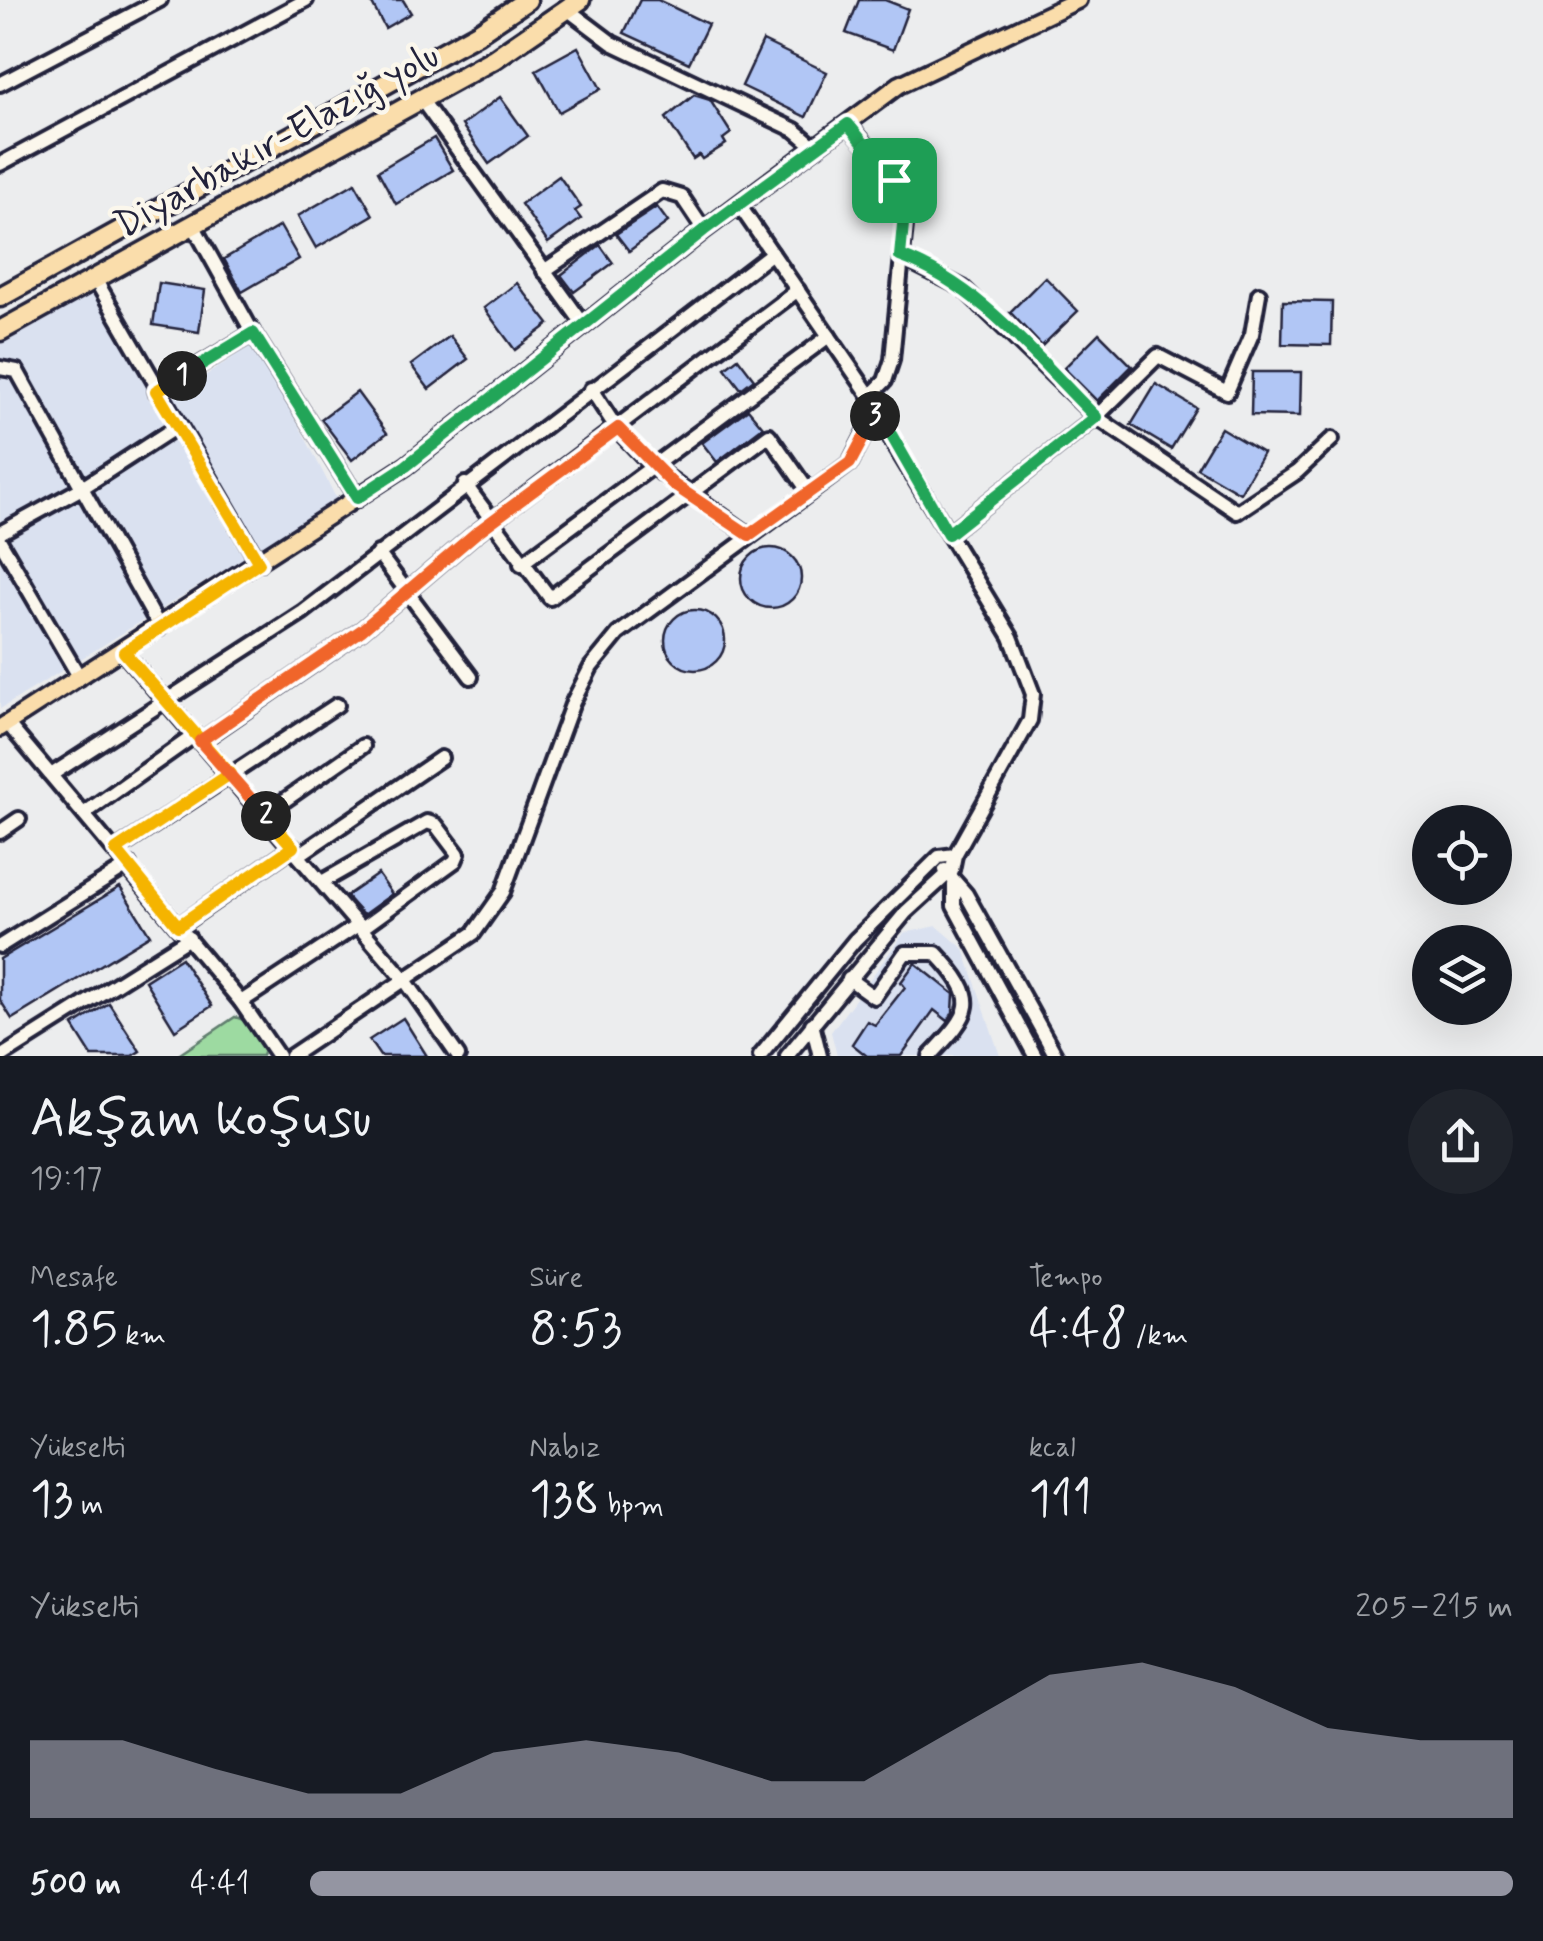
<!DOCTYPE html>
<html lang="tr">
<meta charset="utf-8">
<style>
body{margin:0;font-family:Mynerve,sans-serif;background:#20242c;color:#f1f3f6;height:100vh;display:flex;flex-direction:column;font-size:38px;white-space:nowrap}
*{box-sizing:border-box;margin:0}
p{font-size:32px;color:#9ea1a6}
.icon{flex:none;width:55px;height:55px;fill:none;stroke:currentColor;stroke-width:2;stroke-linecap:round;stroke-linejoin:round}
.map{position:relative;height:1056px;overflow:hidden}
.details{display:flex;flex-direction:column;background:#171b24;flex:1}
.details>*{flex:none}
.fabs{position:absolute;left:1412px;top:805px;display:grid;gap:20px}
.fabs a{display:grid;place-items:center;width:100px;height:100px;border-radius:50%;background:#171b24;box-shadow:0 10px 40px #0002;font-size:50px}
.pin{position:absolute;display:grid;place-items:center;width:85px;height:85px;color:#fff;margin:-42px;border-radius:20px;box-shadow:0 5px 15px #0006}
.km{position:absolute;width:50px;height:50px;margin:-25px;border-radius:50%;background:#222;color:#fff;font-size:28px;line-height:50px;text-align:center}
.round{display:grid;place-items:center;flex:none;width:105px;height:105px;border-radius:52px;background:#20242c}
.head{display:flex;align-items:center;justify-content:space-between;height:170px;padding:0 30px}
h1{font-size:55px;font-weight:600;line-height:75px}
.figures{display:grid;grid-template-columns:repeat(3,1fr);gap:15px;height:170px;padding:10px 30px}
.figures div{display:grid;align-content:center}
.figures b{font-size:50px;font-weight:600}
.figures small{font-size:28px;font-weight:400}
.figures p{font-size:28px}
.chart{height:280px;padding:20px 30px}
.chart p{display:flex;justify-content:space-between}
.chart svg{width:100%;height:180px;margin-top:10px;fill:#9495a2;opacity:.7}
ul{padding:0 30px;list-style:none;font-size:32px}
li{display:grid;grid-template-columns:160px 120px 1fr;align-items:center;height:75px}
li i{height:25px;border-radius:12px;background:#9495a2}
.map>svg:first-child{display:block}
</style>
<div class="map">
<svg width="1543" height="1056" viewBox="0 0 1543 1056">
<rect width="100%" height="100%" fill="#ecedee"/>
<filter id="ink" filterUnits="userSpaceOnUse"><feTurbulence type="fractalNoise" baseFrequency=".01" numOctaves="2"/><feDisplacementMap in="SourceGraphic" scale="20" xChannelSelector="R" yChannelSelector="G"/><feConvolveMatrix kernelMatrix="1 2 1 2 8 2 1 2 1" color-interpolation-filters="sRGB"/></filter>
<g filter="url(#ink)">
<g fill="#dae1f0">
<polygon points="94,292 158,408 256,341 337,500 0,709 0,344"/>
<polygon points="937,926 964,949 1000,1056 837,1056 831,1032 904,933"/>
</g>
<polygon fill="#9ddaa1" stroke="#607e6e" stroke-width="2.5" points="235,1017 244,1020 264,1050 262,1056 177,1056"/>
<g fill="#b1c6f5" stroke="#22223b" stroke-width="2.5">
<polygon points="370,0 403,0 411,13 385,28"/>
<polygon points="640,0 658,0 708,24 689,63 624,33"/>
<polygon points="859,0 885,0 908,9 893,50 846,33"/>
<polygon points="763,41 827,72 806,117 742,86"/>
<polygon points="578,47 601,89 559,112 536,70"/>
<polygon points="694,95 710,100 731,133 723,139 726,144 702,159 699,155 693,159 666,118"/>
<polygon points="500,97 528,136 489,164 462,125"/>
<polygon points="434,138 453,170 396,204 378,171"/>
<polygon points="559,176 581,207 575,211 581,219 548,243 521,204"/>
<polygon points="355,183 373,215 316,248 298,216"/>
<polygon points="657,207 668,222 629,251 616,234"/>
<polygon points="280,226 299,259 242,292 224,259"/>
<polygon points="600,245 613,263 574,292 561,275"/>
<polygon points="1045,277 1078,311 1042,346 1010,312"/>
<polygon points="159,283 205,290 199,332 153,325"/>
<polygon points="517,283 549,324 515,350 484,308"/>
<polygon points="1283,301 1332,302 1331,345 1282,344"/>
<polygon points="1099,333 1132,366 1097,401 1064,368"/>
<polygon points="450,336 468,359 429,389 411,365"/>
<polygon points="738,358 754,379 741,389 725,368"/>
<polygon points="1252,372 1301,372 1300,416 1251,415"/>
<polygon points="1156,384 1196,408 1171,449 1131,425"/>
<polygon points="357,392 387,433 352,460 321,419"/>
<polygon points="748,409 763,427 717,462 702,443"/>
<polygon points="1221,428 1263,453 1240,493 1197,468"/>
<circle cx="771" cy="578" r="30"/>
<circle cx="695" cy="640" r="30"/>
<polygon points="378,874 392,894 363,915 346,896"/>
<polygon points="120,887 150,935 12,1019 0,1000 0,959"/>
<polygon points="181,958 212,1006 175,1030 145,981"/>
<polygon points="915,963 954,994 953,1012 948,1021 934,1010 901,1056 867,1056 852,1044 867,1021 875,1025 905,987 901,982"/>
<polygon points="109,1003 140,1051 132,1056 92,1056 73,1026"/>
<polygon points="403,1018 427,1056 380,1056 369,1040"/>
</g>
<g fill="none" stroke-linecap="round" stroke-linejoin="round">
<defs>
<g id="minor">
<polyline points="567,9 612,43 795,130 816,148"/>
<polyline points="0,84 160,0"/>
<polyline points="421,99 584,325"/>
<polyline points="848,124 887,169 902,203 905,225 892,360 885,381 870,396"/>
<polyline points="0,164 306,0"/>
<polyline points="739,205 870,396 889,436 1011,637 1033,694 1030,720 955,855 952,870 906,912 787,1056"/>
<polyline points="193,225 253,333 357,498"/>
<polyline points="901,257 963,288 1096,417 1237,512 1297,472 1332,439"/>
<polyline points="544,271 662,191 682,197 704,230"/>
<polyline points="95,279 259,563"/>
<polyline points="0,368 17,371 160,628"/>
<polyline points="591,389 617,429 652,466 749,535"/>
<polyline points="156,391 253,333"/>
<polyline points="465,484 550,598 769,435 809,492"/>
<polyline points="0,533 82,488 176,427"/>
<polyline points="948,534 1096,417 1158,356 1227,392 1252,334 1259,294"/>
<polyline points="0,541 80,678"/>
<polyline points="378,553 471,677"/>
<polyline points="521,564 829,336"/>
<polyline points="123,652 405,980 458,1056"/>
<polyline points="7,723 241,1002 278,1056"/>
<polyline points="201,741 362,630 476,533 798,290"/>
<polyline points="51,775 303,612 772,253"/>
<polyline points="85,813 195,735"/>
<polyline points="265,814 363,746"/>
<polyline points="0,832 19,819"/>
<polyline points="116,850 337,705"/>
<polyline points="299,855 441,758"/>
<polyline points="945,870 966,894 1056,1056"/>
<polyline points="322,882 427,822 436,825 458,854 455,861 361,929"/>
<polyline points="954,885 954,906 1035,1056"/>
<polyline points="179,926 293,847"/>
<polyline points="0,946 129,865"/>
<path d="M 849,979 L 874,997 L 905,953 L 936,953 C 982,1001 972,1012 930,1056"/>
<polyline points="241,1002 358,925"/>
<polyline points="812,1024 820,1056"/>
<polyline points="2,1056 189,938"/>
<polyline points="291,1056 474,933 503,892 573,702 591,667 618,634 850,463 877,410"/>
<polyline points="760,1056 855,940 939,857 955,855"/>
</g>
<polyline id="major" points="0,728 406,466 704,230 899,85 1078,0"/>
<g id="highway">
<polyline points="0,297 478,33 527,0"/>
<polyline points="0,331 494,59 580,0"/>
</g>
</defs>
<use href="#minor" stroke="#22223b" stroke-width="20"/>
<use href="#major" stroke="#22223b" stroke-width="22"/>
<use href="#highway" stroke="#22223b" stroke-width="25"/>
<use href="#minor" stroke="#fbf7ec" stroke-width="12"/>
<use href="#major" stroke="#faddab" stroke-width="15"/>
<use href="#highway" stroke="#faddab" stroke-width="18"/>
</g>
</g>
<g fill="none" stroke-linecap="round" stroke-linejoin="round" filter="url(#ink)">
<defs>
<polyline id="split-1" points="182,376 253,333 357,498 406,466 704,230 848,124 894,180"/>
<polyline id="split-2" points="182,376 156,391 259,563 124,652 230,774 116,850 178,926 293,847 266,816"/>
<polyline id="split-3" points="266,816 200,741 362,630 476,533 618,428 674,485 749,535 850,463 875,416"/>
<path id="split-4" d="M 875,416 L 877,410 L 948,534 L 1096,417 C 1037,359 981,285 900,256 L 904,214 L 894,180"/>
</defs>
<use href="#split-1" stroke="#fff" stroke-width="20"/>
<use href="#split-2" stroke="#fff" stroke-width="20"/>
<use href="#split-3" stroke="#fff" stroke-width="20"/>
<use href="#split-4" stroke="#fff" stroke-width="20"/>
<use href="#split-1" stroke="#22a559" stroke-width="12"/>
<use href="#split-2" stroke="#f5b400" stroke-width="12"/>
<use href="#split-3" stroke="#f0652b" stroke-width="12"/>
<use href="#split-4" stroke="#22a559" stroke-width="12"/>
</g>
<g text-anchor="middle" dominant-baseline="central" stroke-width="9" stroke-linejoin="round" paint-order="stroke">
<g font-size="38" fill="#22223b" stroke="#fbf7ec">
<text transform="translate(277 141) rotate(-29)">Diyarbakır-Elazığ yolu</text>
</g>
</g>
</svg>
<div class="fabs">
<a><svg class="icon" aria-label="locate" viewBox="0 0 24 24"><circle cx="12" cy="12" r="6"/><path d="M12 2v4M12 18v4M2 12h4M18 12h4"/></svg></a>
<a><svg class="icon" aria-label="layers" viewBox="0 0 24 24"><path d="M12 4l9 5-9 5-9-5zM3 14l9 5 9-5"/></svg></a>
</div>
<div class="pin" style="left:894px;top:180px;background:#1e9e55"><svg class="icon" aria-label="arrive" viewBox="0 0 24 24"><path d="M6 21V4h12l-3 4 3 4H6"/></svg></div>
<b class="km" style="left:182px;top:376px">1</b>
<b class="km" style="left:266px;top:816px">2</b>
<b class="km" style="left:875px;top:416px">3</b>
</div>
<section class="details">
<div class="head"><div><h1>Akşam koşusu</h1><p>19:17</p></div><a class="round"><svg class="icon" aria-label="share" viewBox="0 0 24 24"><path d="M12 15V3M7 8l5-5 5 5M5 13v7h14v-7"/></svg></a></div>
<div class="figures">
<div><p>Mesafe</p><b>1.85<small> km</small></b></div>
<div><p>Süre</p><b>8:53</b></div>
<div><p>Tempo</p><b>4:48<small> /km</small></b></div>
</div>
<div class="figures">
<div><p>Yükselti</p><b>13<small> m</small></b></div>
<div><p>Nabız</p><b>138<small> bpm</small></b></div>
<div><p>kcal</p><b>111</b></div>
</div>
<div class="chart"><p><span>Yükselti</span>205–215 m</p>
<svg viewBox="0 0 160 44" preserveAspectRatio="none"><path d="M0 44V25L10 25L20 32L30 38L40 38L50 28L60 25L70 28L80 35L90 35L100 22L110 9L120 6L130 12L140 22L150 25L160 25V44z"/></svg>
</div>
<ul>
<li><b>500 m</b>4:41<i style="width:100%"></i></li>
</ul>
</section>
